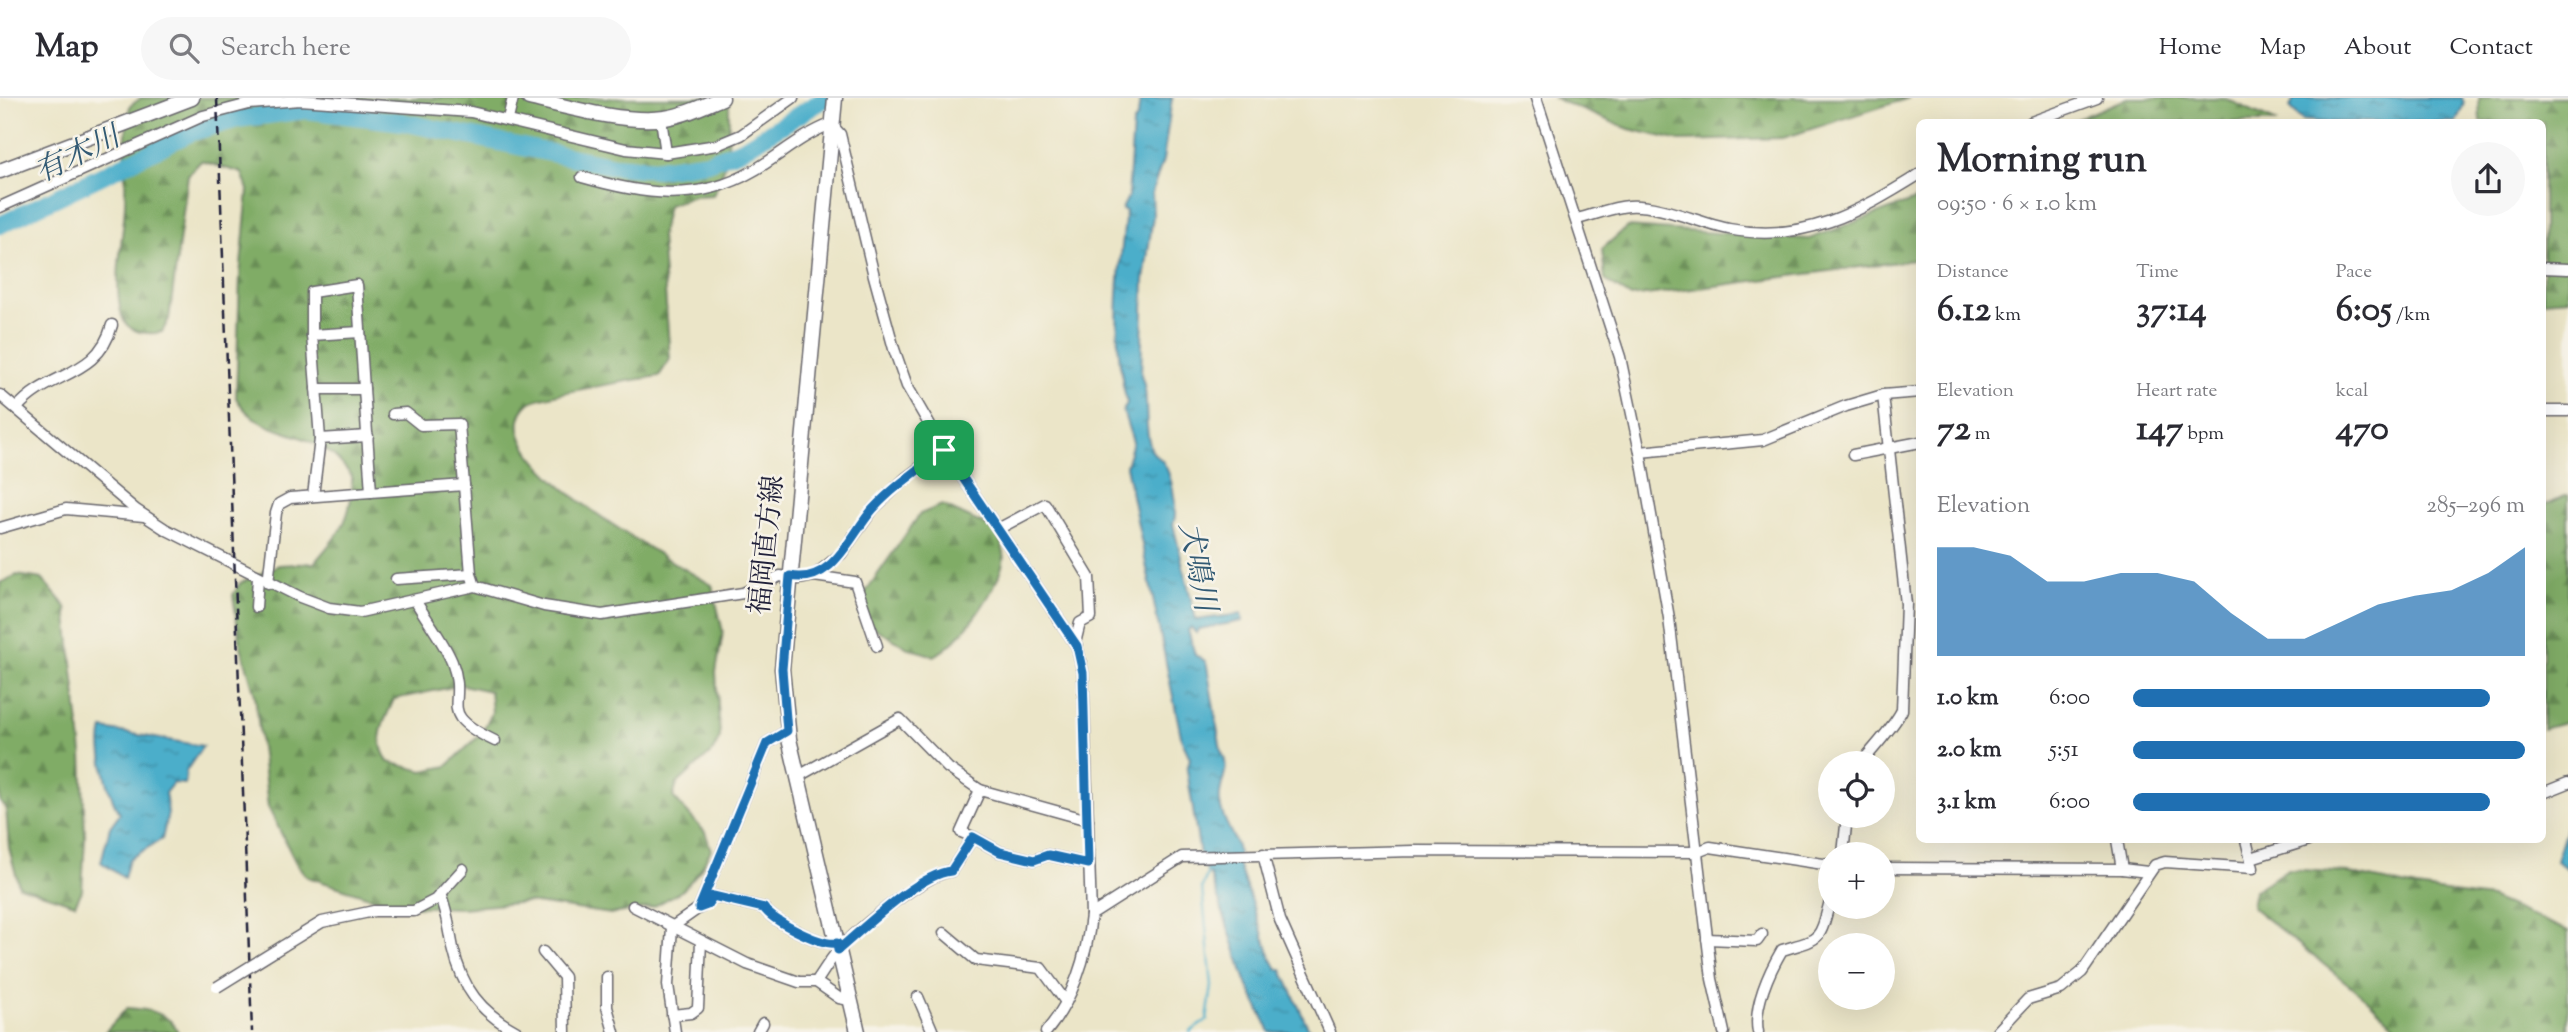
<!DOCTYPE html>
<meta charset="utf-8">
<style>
body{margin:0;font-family:"Sorts Mill Goudy","Noto Serif JP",serif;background:#f7f7f7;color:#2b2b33;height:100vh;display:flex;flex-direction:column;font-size:26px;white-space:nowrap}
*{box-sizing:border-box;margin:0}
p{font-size:23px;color:#7c7c81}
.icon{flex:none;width:38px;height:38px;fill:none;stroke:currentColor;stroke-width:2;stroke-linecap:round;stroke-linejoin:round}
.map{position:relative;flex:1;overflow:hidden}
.drawer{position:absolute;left:1916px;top:21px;width:630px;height:724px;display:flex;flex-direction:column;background:#fff;border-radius:10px;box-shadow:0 7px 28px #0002}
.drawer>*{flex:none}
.buttons{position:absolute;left:1818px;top:653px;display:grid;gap:14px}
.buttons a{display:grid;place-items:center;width:77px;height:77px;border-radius:50%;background:#fff;box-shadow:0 7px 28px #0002;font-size:35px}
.pin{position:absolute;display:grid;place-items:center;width:60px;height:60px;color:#fff;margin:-30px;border-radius:14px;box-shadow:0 4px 10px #0006}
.round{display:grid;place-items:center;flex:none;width:74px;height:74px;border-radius:37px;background:#f7f7f7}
.head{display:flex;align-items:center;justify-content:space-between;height:119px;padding:0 21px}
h1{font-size:38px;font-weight:800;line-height:52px}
.stats{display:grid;grid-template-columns:repeat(3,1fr);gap:10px;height:119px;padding:7px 21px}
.stats div{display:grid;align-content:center}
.stats b{font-size:35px;font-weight:800}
.stats small{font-size:19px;font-weight:400}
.stats p{font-size:19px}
.chart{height:196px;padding:14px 21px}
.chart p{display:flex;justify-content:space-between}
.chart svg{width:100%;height:126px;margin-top:7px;fill:#1f6fb2;opacity:.7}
ul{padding:0 21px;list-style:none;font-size:23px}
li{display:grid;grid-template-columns:112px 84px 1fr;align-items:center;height:52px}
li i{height:18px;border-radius:9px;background:#1f6fb2}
header{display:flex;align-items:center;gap:42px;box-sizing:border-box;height:98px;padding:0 35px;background:#fff;border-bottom:2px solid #e1e1e2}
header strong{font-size:33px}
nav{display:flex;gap:38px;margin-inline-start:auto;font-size:24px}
.search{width:490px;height:63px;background:#f7f7f7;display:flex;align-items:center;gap:18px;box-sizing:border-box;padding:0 24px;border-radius:38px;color:#7c7c81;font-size:26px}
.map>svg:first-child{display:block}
</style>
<header>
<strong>Map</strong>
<div class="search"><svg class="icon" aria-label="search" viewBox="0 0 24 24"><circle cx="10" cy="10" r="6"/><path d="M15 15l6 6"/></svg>Search here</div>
<nav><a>Home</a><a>Map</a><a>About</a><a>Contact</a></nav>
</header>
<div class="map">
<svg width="2568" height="934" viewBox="0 0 2568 934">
<defs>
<pattern id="forest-firs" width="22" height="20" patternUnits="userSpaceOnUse" patternTransform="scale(1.75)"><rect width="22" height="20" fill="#80ac66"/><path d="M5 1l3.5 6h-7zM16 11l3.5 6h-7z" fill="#688c55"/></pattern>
<pattern id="water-ripples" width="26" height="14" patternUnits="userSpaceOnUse" patternTransform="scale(1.75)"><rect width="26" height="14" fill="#4baeca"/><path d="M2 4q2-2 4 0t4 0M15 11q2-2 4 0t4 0" fill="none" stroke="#3e8da5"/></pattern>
</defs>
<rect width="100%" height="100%" fill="#f7f3e8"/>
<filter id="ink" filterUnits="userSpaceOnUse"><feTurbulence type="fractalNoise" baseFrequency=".0143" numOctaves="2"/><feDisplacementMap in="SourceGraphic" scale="14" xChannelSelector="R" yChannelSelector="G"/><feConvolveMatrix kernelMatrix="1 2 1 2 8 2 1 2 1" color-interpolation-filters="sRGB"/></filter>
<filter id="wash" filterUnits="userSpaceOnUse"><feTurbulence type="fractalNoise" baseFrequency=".00686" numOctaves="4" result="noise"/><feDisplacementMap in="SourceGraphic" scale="28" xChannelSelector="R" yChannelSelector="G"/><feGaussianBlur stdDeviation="1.57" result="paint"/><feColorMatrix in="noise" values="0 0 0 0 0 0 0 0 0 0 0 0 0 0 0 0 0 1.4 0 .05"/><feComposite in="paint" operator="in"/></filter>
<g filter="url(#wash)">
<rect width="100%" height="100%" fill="#ebe5c8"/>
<g fill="url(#forest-firs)" stroke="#516750" stroke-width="2" fill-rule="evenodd">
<path d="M 141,0 L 729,0 C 729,36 731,65 713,97 L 694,98 L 668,107 L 661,138 L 670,261 L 659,278 C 639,281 539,297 529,305 C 470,357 679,467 712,487 L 723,534 L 716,574 L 720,639 L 713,653 L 677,686 L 673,699 L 705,734 L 711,752 L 700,772 L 683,792 L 653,809 L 611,816 L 528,804 L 462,810 L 397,808 L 307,779 L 296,765 L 268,709 L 255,597 L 240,545 L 233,497 L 240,485 L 279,467 L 314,465 C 341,433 353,421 352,378 C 345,370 338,360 329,354 C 297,330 259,338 236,300 L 240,178 L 248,92 L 242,75 L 201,63 L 188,77 L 169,221 L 162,234 C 147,237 127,235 122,218 C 112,183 124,140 125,105 C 126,72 123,40 130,8 ZM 462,587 L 490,593 L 492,614 L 482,635 L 447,668 L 423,673 L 388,664 C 373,638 383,627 394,601 Z"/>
<polygon points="1553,0 1909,0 1783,40 1680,43 1629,31"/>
<polygon points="2127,0 2224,0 2277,24 2071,24"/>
<polygon points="2479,0 2568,0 2568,201 2543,203 2543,24 2480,24"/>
<polygon points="1920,100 1920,161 1631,199 1605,182 1602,151 1627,129 1809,141"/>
<polygon points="2564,398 2568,398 2568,624 2543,631 2543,408"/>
<path d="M 942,407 L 996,432 C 999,439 1004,449 1004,458 C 1001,489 961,544 934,558 L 908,550 L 868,526 L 864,496 L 920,416 Z"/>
<polygon points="17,477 42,481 66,509 82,655 85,740 82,793 75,806 19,788 9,750 6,710 0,704 0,485"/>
<polygon points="2288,771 2348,775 2416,790 2490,800 2568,833 2568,934 2401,934 2367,901 2252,809 2255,792"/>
<path d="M 127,910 C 146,911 170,914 178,934 L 105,934 Z"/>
</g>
<g fill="url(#water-ripples)" stroke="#366882" stroke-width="2">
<path d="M 1140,0 L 1172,0 L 1163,62 L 1152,94 L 1153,118 L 1144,182 L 1141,277 C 1150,299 1143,324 1150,347 C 1152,358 1158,357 1163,364 C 1171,375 1179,412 1173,426 L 1196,522 L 1241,516 L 1243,523 L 1199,531 L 1196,535 L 1191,530 L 1188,532 L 1195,557 L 1205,563 L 1207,568 L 1221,653 C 1233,673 1217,685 1220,705 C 1223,729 1242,743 1238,766 L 1272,862 L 1277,871 L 1282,872 L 1310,934 L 1270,934 L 1247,886 L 1211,779 L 1201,764 L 1187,672 L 1190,660 L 1182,643 L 1126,368 L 1133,344 L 1123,313 L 1127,305 C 1111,241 1118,178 1126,113 L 1122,111 L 1128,99 L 1133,26 L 1138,18 Z"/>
<polygon points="2294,0 2462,0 2464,5 2456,24 2324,24 2302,22 2290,10"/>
<path d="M 103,631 L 203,648 L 186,673 L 185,686 L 173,685 L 165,695 L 168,715 L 162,741 L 129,761 L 124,780 L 101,764 L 110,729 L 120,715 C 108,698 97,650 103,631 Z"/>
<polygon points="2568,724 2568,771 2556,763"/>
</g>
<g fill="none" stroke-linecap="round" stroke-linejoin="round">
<polyline stroke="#4baeca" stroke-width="2.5" points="1190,934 1207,922 1212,888 1202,790 1208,773"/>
<polyline stroke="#4baeca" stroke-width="18" points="0,127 192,34 237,21 306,12 402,24 614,68 658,71 708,64 743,51 826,0"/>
</g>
</g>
<g filter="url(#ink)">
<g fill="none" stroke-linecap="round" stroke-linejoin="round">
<defs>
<g id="minor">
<polyline points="1536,0 1620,259 1640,354 1669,520 1712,881 1724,934"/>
<polyline points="508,21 513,0"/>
<polyline points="661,21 666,55"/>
<polyline points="2031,24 2097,0"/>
<path d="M 582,79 C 641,96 697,106 753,73 C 779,58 802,37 831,26 L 840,36 L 874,178 L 894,251 L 907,288 L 944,352 L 1077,548 L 1083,575 L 1091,817 C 1087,858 1073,902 1046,934"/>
<polyline points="0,109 203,18 249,6 300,2 471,14 626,51 666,55 717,47 741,37 793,0"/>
<path d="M 1577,121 C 1594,117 1612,109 1629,108 C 1659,106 1699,125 1729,131 C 1803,146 1859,114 1920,76"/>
<polyline points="2543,170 2568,171"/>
<polyline points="312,237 360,234"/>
<polyline points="316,291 364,291"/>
<polyline points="0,297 136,412 165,431 300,499 329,510 360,514 475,488 544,508 602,517 743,495 780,478 800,481 814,478 841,456 873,411 906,380 944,352"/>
<path d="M 17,310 C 48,273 98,280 112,227"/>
<polyline points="2543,313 2568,313"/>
<polyline points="393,316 406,315 421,327 459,326 464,387"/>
<polyline points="320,341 368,338"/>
<polyline points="1640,354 1763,342 1846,308 1883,297 1920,294"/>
<polyline points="1853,357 1920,344"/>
<polyline points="313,398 320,341 312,237 312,194 357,187 371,394"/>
<polyline points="0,430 66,411 144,418"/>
<polyline points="998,431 1045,406 1089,479 1091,519 1080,525 1075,545"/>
<polyline points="814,478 855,484 877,548"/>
<polyline points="396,481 471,476"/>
<polyline points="268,485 276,415 279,406 290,400 464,387 471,476 475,488"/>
<path d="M 415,502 C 427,523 443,542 452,564 C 469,609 433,613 495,643"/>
<polyline points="256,509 258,480"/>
<path d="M 1861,665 C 1873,651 1895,627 1902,612 L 1906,506 L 1883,297"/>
<polyline points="797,679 900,621 948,670 980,692"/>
<polyline points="2543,695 2568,685"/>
<polyline points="973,739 961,734 980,692 1088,722"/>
<polyline points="2117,742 2122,771"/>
<polyline points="1263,756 1280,822 1330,934"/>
<polyline points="1843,756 1847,718"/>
<polyline points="2251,760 2309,742"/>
<polyline points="1883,770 2122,771 2148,774"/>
<path d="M 440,796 C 448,815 449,831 453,850 C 462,890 480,914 517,934"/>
<polyline points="633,808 747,866 799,884 816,884 839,900 850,902"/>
<path d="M 702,809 L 713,798 L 764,810 C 772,823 821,848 837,845"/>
<polyline points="1091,817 1182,759 1413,753 1697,754 1710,749 1830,767"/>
<polyline points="944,835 976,862 1041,870 1066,904"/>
<polyline points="1707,841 1757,843 1762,836"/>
<polyline points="283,848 322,824 374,813 414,813 435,802 463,771"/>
<polyline points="543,854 564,879 565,934"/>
<polyline points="607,879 607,909 614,934"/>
<path d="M 816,884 C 824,873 830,861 839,852 C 859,830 924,776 951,773 L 973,739 L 1000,754 L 1034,762 L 1048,757 L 1088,766"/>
<polyline points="918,899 933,934"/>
<polyline points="672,917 691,915 698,910 701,843"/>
<polyline points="675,934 668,887 672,829 699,810 767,645 787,633"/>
<polyline points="758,934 763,925"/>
<path d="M 1758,934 C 1753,909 1769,874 1782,852 C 1822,840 1819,844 1830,803"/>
<polyline points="1997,934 2028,901 2061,891 2082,874 2155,767 2165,764 2253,770 2246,742"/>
</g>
<g id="major">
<path d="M 529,0 C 567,9 626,26 665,20 C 685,17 703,8 722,0"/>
<polyline points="835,0 782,571 789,641 858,934"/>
<polyline points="0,73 192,0"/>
</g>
</defs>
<use href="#minor" stroke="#68666c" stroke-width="13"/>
<use href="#major" stroke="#68666c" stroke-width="17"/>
<use href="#minor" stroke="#fff" stroke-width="10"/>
<use href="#major" stroke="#fff" stroke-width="14"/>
<polyline stroke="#22223b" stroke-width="2.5" stroke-dasharray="10 5" stroke-linecap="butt" points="217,0 252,934"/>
<defs>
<polyline id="minor-bridge" points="217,889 283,848"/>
</defs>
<use href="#minor-bridge" stroke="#68666c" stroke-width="13" stroke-linecap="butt"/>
<use href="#minor-bridge" stroke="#fff" stroke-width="10"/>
</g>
</g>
<g fill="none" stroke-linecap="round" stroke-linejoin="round" filter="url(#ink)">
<defs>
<path id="route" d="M 944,352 L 1077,548 L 1083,575 L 1088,766 L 1048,757 L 1034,762 L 1000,754 L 973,739 L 951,773 C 919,776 864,830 838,852 L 837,845 C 821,848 772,823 764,810 L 713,798 L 707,807 L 699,810 L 767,645 L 787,633 L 782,571 L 790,478 C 833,487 850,437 873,411 C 894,388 920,371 944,352 Z"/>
</defs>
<use href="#route" stroke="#fff" stroke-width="14"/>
<use href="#route" stroke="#1f6fb2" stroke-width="9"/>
</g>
<g text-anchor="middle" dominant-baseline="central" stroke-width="5" stroke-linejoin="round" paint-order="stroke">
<g font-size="28" fill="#22223b" stroke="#f7f3e8">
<text transform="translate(768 447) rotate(-84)">福岡直方線</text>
</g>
<g font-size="30" font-style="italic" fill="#325a74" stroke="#f7f3e8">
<text transform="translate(78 58) rotate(-26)">有木川</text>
<text transform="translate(1196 469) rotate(79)">犬鳴川</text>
</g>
</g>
</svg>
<div class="buttons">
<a><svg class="icon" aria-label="locate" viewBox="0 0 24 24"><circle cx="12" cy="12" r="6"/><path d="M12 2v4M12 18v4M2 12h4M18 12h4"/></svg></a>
<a>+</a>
<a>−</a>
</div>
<div class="pin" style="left:944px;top:352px;background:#1e9e55"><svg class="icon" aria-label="arrive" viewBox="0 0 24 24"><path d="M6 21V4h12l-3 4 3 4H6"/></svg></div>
<section class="drawer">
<div class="head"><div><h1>Morning run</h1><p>09:50 · 6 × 1.0 km</p></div><a class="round"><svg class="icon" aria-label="share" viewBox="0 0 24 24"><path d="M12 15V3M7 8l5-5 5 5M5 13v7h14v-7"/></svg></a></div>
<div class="stats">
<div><p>Distance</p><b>6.12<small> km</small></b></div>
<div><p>Time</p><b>37:14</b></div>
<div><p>Pace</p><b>6:05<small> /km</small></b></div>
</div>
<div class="stats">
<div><p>Elevation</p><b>72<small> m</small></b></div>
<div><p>Heart rate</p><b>147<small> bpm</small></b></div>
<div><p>kcal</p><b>470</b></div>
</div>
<div class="chart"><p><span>Elevation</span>285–296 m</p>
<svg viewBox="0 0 160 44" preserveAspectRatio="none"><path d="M0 44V6L10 6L20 9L30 18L40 18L50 15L60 15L70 18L80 29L90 38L100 38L110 32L120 26L130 23L140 21L150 15L160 6V44z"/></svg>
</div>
<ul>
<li><b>1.0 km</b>6:00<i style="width:91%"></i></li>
<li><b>2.0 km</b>5:51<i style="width:100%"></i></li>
<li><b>3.1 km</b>6:00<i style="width:91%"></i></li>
</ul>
</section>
</div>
